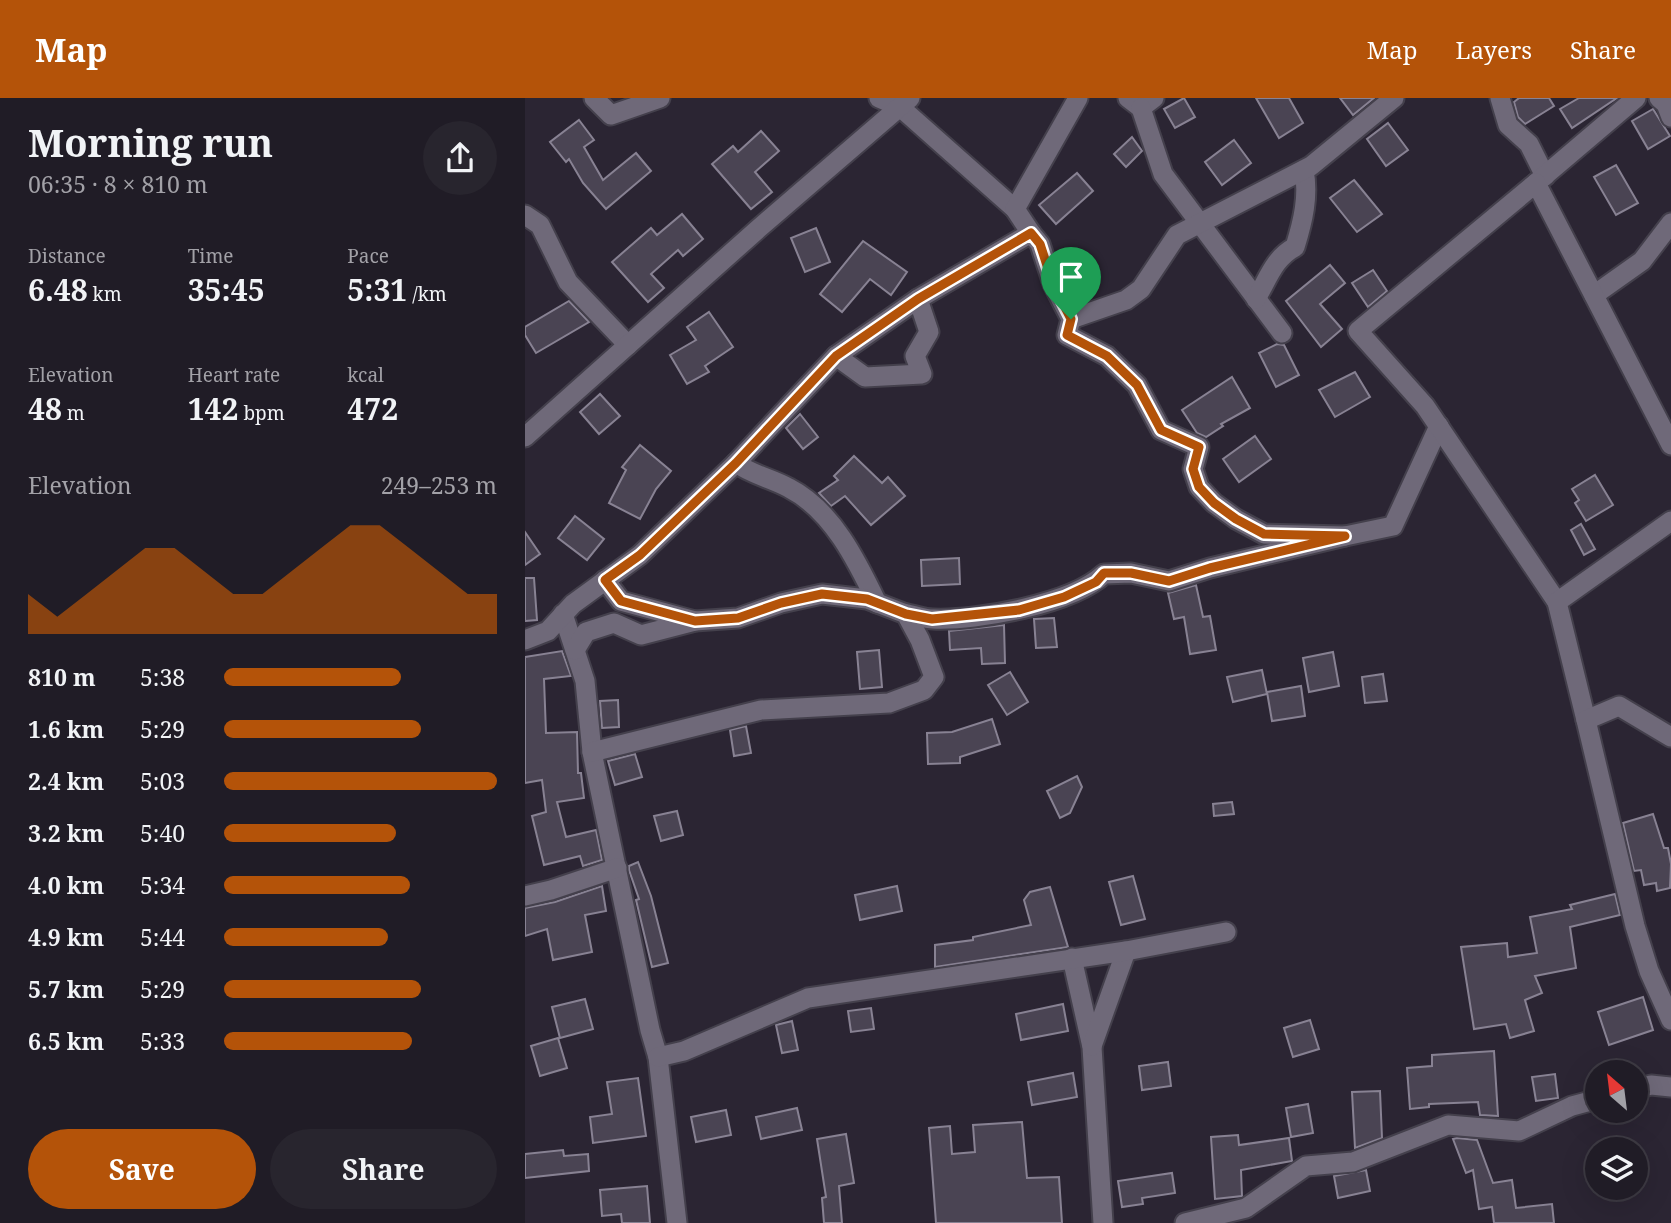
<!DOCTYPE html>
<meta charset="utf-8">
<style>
body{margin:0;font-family:"Noto Serif",serif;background:#28252e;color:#f1f3f6;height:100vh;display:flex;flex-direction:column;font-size:26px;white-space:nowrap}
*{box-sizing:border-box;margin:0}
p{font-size:23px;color:#a2a1a7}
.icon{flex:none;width:38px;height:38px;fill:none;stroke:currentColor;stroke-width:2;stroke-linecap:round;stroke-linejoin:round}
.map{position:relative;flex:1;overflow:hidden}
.drawer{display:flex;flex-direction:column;background:#201c26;width:525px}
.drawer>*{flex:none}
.needle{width:46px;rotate:332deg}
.buttons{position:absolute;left:1060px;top:962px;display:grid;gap:14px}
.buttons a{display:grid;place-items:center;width:63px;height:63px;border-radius:50%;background:#201c26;box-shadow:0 7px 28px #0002,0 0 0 2px #3d3a43;font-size:35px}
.pin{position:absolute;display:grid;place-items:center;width:60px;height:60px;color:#fff;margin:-72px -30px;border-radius:50% 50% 50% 0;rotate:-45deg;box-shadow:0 0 7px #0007}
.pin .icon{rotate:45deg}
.round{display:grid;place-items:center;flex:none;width:74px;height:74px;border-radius:37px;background:#28252e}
.headline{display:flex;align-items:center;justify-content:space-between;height:119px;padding:0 28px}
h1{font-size:38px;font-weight:700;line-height:52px}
.figures{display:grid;grid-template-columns:repeat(3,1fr);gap:10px;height:119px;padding:7px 28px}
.figures div{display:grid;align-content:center}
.figures b{font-size:30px;font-weight:700}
.figures small{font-size:19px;font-weight:400}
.figures p{font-size:19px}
.chart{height:196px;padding:14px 28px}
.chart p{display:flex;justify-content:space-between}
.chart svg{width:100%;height:126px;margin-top:7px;fill:#b45309;opacity:.7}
.action{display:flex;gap:14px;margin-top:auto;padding:14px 28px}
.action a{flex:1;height:80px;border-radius:42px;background:#b45309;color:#fff;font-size:28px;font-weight:700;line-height:80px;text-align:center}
.action a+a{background:#28252e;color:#f1f3f6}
ul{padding:0 28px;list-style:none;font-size:23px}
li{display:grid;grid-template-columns:112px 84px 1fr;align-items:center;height:52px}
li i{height:18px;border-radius:9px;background:#b45309}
header{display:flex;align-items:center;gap:42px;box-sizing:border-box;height:98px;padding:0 35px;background:#b45309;color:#fff}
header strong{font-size:33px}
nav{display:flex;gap:38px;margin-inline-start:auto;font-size:24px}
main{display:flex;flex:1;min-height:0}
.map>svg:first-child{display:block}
</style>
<header>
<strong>Map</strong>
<nav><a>Map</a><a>Layers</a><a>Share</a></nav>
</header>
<main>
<section class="drawer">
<div class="headline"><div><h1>Morning run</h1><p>06:35 · 8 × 810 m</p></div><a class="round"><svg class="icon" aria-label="share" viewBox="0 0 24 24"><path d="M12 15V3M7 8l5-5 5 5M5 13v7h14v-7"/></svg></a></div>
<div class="figures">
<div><p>Distance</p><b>6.48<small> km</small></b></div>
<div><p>Time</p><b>35:45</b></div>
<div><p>Pace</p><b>5:31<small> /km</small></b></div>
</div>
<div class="figures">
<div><p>Elevation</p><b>48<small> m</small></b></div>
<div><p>Heart rate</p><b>142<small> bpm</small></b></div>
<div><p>kcal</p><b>472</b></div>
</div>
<div class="chart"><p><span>Elevation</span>249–253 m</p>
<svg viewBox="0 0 160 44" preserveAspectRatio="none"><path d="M0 44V30L10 38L20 30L30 22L40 14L50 14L60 22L70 30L80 30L90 22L100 14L110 6L120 6L130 14L140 22L150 30L160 30V44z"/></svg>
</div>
<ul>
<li><b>810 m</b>5:38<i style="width:65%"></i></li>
<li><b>1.6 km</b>5:29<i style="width:72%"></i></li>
<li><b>2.4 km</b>5:03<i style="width:100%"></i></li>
<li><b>3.2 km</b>5:40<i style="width:63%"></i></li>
<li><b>4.0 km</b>5:34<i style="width:68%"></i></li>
<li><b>4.9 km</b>5:44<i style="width:60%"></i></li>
<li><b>5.7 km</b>5:29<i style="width:72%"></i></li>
<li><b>6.5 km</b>5:33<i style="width:69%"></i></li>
</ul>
<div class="action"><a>Save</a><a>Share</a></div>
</section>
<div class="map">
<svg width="1146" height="1125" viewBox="0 0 1146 1125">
<rect width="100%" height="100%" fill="#2b2533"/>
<g fill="#4a4453" stroke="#888293" stroke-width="2">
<polygon points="659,0 670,19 650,30 639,11"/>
<polygon points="731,0 764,0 778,25 754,40"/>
<polygon points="815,0 849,0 828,17"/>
<polygon points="994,0 1024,0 1029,8 1000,26 993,19 989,4"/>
<polygon points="1054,0 1092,0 1047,30 1035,11"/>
<polygon points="1128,11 1145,38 1123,51 1107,23"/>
<polygon points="54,22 69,42 59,49 78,82 111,55 126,73 81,111 58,85 44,61 41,64 25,44"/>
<polygon points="863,25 883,52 861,68 842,41"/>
<polygon points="236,33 254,53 230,74 247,94 226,111 187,66 208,48 213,54"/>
<polygon points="607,39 617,53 601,69 589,56"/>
<polygon points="709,42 726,65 697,87 680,64"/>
<polygon points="1091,67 1113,105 1091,117 1069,79"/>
<polygon points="552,75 568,93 531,126 514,107"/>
<polygon points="829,82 857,116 832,134 805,100"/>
<polygon points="157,116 178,141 158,158 153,152 126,176 139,190 123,204 87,164 126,130 132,137"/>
<polygon points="291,130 305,164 280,174 266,140"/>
<polygon points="338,143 382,174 366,197 345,181 317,214 295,196"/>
<polygon points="805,167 820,185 795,206 817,231 796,249 761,203"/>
<polygon points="848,172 862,193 843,209 827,185"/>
<polygon points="44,203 64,224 11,255 0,237 0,229"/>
<polygon points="184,214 208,249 180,268 184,274 162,286 145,257 171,242 162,229"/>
<polygon points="752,246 759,247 774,277 751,289 734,255"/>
<polygon points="830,274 845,299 810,319 794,292"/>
<polygon points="707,279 725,310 696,326 698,328 681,339 672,335 657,312"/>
<polygon points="75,296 95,318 74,336 55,314"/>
<polygon points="275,316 293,339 278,351 261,330"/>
<polygon points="730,338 746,361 714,384 698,361"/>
<polygon points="115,347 146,373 131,391 115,421 84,405 101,372 97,369"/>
<polygon points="329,358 357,385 363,379 380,398 346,427 320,398 306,408 294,395 313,382 309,378"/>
<polygon points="1070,377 1088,407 1061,423 1050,405 1054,402 1047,391"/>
<polygon points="50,418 79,441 62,462 33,440"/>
<polygon points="1056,426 1070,451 1059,457 1046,432"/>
<polygon points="0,434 15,456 0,467"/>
<polygon points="434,460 435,486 397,488 396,462"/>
<polygon points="0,480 9,480 12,522 0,523"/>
<polygon points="671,487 678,519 685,518 691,552 665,556 659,519 649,521 643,495"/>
<polygon points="529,520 532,549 511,550 509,521"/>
<polygon points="479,527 480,565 457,566 456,550 425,552 424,533"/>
<polygon points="354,552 357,589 335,591 332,554"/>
<polygon points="37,553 46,578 19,581 21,635 52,634 53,675 56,675 59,700 32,704 41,739 71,732 77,762 58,768 55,758 19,767 7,718 21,714 17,682 0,685 0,559"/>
<polygon points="808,554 814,588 784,594 778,560"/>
<polygon points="737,572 742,596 708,604 702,579"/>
<polygon points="485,574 503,604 482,617 463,587"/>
<polygon points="858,576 862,603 840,605 837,579"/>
<polygon points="776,588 780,618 747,623 742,594"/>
<polygon points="93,602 94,629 77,630 75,603"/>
<polygon points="467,621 475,646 435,659 435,665 403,666 402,635 427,634"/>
<polygon points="221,628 226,655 209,658 205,632"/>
<polygon points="110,656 117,679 90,687 83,663"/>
<polygon points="552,678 557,689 545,715 535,720 522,693"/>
<polygon points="707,704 709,716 689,718 688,706"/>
<polygon points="152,713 158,737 136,743 129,718"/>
<polygon points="1128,716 1139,750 1143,750 1146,766 1145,790 1132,793 1131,785 1119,787 1116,772 1109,773 1098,725"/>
<polygon points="113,764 126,798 143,865 127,869 111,802 114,801 104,772 104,768"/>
<polygon points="608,778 620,821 596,827 584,784"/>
<polygon points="77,788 81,813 60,817 67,854 28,862 22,831 0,838 0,810 30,804"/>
<polygon points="372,788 377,813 335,822 330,797"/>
<polygon points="525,789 543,849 410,869 410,847 448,842 448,839 506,827 499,802 505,794"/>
<polygon points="1090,796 1095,817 1045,829 1051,870 1010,878 1017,895 1000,902 1009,933 985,940 981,926 949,931 936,849 982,845 983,859 1012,855 1005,819 1047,811 1045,807"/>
<polygon points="1118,899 1128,932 1084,947 1073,914"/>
<polygon points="60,901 68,931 35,940 27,909"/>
<polygon points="538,906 543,933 496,942 491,916"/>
<polygon points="346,910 349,931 326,934 323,913"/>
<polygon points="785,922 794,951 768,959 759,930"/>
<polygon points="267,923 273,952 257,955 251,927"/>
<polygon points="33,940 42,970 15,978 6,948"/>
<polygon points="969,953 973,1018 955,1017 953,1004 904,1006 904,1009 885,1011 882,970 907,968 907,957"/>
<polygon points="643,964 646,988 617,992 614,968"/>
<polygon points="548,975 552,999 507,1007 503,984"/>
<polygon points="1030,976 1033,1000 1011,1003 1007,979"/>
<polygon points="113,980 121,1038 68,1045 65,1019 87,1016 82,984"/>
<polygon points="855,993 857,1040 830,1050 827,994"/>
<polygon points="783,1006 788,1035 766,1039 761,1010"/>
<polygon points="272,1010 277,1032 236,1041 231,1019"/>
<polygon points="201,1012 206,1037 171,1044 166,1019"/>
<polygon points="497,1024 502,1080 534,1079 537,1125 411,1125 404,1030 425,1028 427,1056 450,1054 448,1027"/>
<polygon points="321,1036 329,1085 314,1088 317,1125 299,1125 297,1100 301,1099 292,1041"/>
<polygon points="713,1037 714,1047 764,1040 767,1063 716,1072 717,1098 690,1101 686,1039"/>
<polygon points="932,1040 952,1042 968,1085 987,1082 991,1110 1027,1106 1029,1125 969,1125 967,1109 954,1111 948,1072 941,1075 928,1041"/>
<polygon points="38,1052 39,1058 63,1056 64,1073 0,1080 0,1056"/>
<polygon points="841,1072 845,1093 813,1100 809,1078"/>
<polygon points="647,1075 650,1095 617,1100 618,1106 597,1109 593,1083"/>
<polygon points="122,1088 125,1125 97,1125 96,1116 77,1118 75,1092"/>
</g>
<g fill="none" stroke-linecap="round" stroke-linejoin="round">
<defs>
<g id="minor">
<polyline points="69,0 86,17 135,0"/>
<polyline points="354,0 375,9 490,111"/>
<polyline points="603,0 616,10 629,0"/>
<polyline points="975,0 983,27 1004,46 1020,78"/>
<polyline points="1134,0 1141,6 1146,19"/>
<polyline points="616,10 638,76 757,235"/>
<polyline points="1011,85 1111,0"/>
<polyline points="0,117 15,127 43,184 103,247"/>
<polyline points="1069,197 1117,163 1146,125"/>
<path d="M 731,201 C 743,181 749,160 770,149 C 778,123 784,98 779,72"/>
<polyline points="546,221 601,202 616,191 652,137 786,68 869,0"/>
<polyline points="311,258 340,279 397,276 390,258 404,234 393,201"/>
<polyline points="0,339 233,131 385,0"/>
<path d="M 211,365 C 227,377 246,380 264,390 C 307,412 332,463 352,505"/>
<polyline points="820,438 868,428 914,328"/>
<polyline points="80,482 96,503 170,523"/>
<polyline points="1032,504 900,308 833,233 1011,85 1146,347"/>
<polyline points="38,516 60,583 67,654 125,932 133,959 152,1125"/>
<path d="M 381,516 C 390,517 399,521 408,521 C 452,523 547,506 579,476 L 606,475 L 644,483 L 685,470 L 820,438 L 739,436 L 711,421 L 689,405 L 674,389 L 668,371 L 674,349 L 636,332 L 612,287 L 582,258 L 542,237 L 546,221 L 528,186 L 515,146 L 506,135"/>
<polyline points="0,542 23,533 48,506 115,457 211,365 311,258 393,201 506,135 490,111 553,0"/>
<polyline points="50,552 61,534 89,525 116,537 170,523 213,520 256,505 297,496 342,501 381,516 395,542 409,579 399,592 364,605 236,612 67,654"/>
<polyline points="1061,622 1032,504 1146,423"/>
<polyline points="1146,639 1094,608 1061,622 1110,828 1124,873 1146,922"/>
<polyline points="0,798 26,792 92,770"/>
<polyline points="547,860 567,949 578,1125"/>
<polyline points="567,948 601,853"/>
<polyline points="133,959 159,953 283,900 601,853 701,834"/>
<polyline points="1111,991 1126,987 1146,989"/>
<polyline points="660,1125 721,1110 781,1068 828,1064 923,1027 994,1033 1047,1008 1073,1001"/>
</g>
</defs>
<use href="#minor" stroke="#44404c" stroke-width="23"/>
<use href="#minor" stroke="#6f6979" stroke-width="19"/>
</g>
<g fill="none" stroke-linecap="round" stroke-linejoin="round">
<defs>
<polygon id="route" points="506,135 515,146 528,186 546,221 542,237 582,258 612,287 636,332 674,349 668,371 674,389 689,405 711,421 739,436 820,438 685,470 644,483 606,475 579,475 571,484 539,499 494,512 407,521 381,516 342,501 297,496 256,505 213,520 170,523 96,503 80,482 115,457 211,365 311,258 393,201"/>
</defs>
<use href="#route" stroke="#fff" stroke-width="14"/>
<use href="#route" stroke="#b45309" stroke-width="9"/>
</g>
</svg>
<div class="buttons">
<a><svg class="needle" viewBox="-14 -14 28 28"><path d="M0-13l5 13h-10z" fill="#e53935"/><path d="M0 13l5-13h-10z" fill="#a2a1a7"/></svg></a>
<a><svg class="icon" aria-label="layers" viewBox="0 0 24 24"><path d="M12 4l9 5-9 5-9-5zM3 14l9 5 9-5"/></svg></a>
</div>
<div class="pin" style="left:546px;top:221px;background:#1e9e55"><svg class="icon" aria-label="arrive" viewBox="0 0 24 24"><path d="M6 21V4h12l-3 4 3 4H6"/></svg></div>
</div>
</main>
